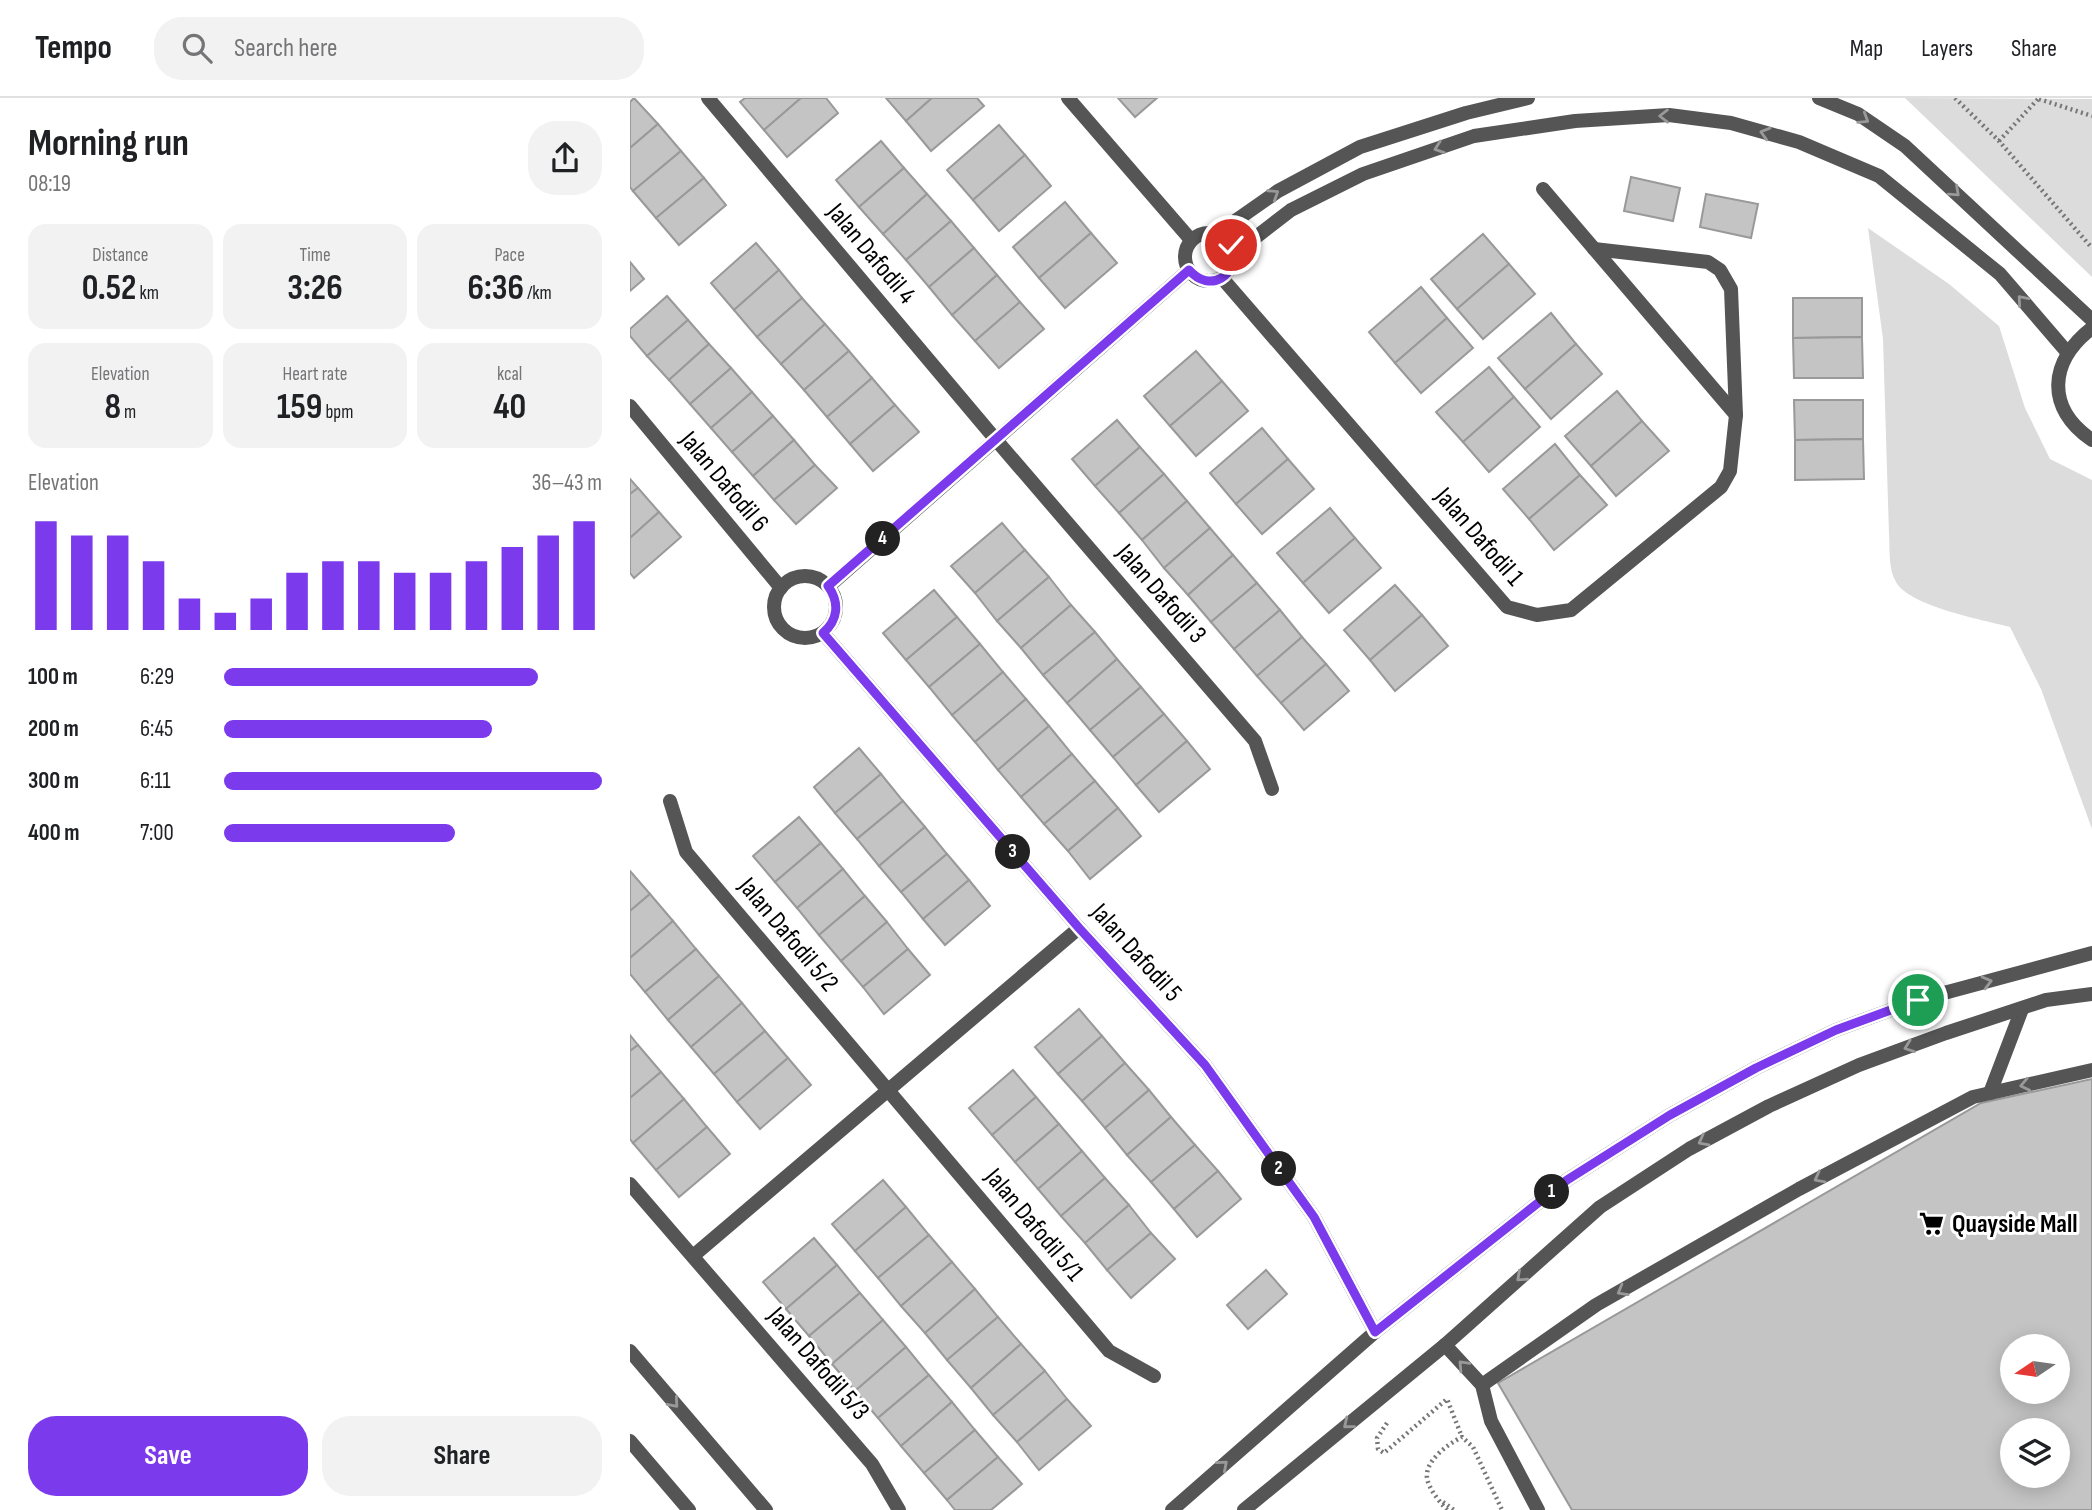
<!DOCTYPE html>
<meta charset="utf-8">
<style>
body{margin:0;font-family:"Sofia Sans Condensed",sans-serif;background:#f2f2f2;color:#202124;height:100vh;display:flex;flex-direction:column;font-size:26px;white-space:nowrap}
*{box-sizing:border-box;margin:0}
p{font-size:23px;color:#757577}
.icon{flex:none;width:38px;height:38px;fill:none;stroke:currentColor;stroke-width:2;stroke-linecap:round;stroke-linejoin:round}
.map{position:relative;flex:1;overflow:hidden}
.side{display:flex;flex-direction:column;background:#fff;width:630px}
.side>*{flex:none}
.needle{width:46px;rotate:257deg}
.fabs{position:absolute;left:1370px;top:1236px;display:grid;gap:14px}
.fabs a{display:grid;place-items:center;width:70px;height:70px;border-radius:50%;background:#fff;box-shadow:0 4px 18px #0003;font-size:35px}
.pin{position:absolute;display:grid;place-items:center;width:60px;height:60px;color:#fff;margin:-30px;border:4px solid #fff;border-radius:50%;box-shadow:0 2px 7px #0007}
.km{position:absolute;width:35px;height:35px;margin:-18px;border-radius:50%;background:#222;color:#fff;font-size:19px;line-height:35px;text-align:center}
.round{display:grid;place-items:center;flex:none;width:74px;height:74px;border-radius:28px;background:#f2f2f2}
.headline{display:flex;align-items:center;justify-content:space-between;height:119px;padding:0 28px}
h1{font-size:38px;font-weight:700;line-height:52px}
.stats{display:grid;grid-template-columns:repeat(3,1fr);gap:10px;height:119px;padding:7px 28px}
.stats div{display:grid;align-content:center;border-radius:18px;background:#f2f2f2;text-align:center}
.stats b{font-size:35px;font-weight:700}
.stats small{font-size:19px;font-weight:400}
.stats p{font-size:19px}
.chart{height:196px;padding:14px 28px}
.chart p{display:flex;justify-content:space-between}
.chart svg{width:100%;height:126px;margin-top:7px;stroke:#7c3aed;stroke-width:6}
.primary-button{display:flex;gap:14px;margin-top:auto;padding:14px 28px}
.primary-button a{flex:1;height:80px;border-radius:28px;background:#7c3aed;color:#fff;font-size:28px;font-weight:700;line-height:80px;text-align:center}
.primary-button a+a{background:#f2f2f2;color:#202124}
ul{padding:0 28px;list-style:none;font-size:23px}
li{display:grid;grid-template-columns:112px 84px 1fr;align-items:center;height:52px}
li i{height:18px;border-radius:9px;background:#7c3aed}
header{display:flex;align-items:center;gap:42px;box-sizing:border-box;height:98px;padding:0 35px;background:#fff;border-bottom:2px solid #e0e0e0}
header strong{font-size:33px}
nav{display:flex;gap:38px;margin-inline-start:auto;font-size:24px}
.search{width:490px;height:63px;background:#f2f2f2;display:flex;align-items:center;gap:18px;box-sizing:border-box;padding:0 24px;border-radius:28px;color:#757577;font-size:26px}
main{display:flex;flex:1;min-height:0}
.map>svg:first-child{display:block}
</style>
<header>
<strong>Tempo</strong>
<div class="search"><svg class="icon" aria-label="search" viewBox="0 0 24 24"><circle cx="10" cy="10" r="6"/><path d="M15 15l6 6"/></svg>Search here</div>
<nav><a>Map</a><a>Layers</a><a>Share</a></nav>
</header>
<main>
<section class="side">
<div class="headline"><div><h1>Morning run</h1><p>08:19</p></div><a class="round"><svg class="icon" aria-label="share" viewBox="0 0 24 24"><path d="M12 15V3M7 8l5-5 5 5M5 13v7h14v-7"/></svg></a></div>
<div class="stats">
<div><p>Distance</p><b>0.52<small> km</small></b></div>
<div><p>Time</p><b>3:26</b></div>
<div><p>Pace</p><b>6:36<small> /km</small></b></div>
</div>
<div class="stats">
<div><p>Elevation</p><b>8<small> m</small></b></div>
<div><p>Heart rate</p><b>159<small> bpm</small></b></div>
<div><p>kcal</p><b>40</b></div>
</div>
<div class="chart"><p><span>Elevation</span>36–43 m</p>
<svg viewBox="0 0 160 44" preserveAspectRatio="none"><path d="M5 44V6M15 44V11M25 44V11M35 44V20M45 44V33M55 44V38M65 44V33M75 44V24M85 44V20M95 44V20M105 44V24M115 44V24M125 44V20M135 44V15M145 44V11M155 44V6"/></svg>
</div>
<ul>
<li><b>100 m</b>6:29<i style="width:83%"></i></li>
<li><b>200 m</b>6:45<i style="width:71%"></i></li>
<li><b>300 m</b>6:11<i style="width:100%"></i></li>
<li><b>400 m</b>7:00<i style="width:61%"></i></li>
</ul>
<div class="primary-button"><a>Save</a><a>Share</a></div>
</section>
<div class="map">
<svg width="1462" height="1412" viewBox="0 0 1462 1412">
<rect width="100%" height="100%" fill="#fff"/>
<g fill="#dcdcdc">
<polygon points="1275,0 1462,1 1462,179"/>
<path d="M 1238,130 L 1319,186 L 1369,228 L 1395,310 L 1420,361 L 1462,382 L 1462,731 L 1411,591 L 1380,529 C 1353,522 1279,508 1266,484 C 1258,471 1260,450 1259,436 L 1253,241 Z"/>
</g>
<g fill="#c4c4c4" stroke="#999" stroke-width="2" fill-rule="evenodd">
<polygon points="4,0 28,26 0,50 0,4"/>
<polygon points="115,0 171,0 134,32 110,4"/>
<polygon points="171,0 196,0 208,15 157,59 134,32"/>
<polygon points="256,0 302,0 276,23"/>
<polygon points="302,0 347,0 354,8 301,53 276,23"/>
<polygon points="488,0 527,0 505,19"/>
<polygon points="28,26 51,53 3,93 0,89 0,50"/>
<polygon points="369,27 395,57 343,102 317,72"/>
<polygon points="251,43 274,70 229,109 206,82"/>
<polygon points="51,53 74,80 26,120 3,93"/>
<polygon points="395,57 421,88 369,133 343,102"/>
<polygon points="274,70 297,96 253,136 229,109"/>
<polygon points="1001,79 1050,90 1043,123 994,113"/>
<polygon points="74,80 96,107 49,147 26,120"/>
<polygon points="297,96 321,123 276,162 253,136"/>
<polygon points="1076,96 1128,106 1121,140 1070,129"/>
<polygon points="435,104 461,135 409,180 383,149"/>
<polygon points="321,123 344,150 299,189 276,162"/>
<polygon points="461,135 487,165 435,210 409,180"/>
<polygon points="853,136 879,166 827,211 801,181"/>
<polygon points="126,145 149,172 104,212 81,185"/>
<polygon points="344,150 367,177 322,217 299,189"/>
<polygon points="0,164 14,181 0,193"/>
<polygon points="879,166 905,196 853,241 827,211"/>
<polygon points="149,172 172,200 127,239 104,212"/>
<polygon points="367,177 390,204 345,243 322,217"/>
<polygon points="791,189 817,220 765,265 739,234"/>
<polygon points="37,198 58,222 17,258 0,238 0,231"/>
<polygon points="172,200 195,226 151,266 127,239"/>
<polygon points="1163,200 1232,200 1232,239 1163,240"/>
<polygon points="390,204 414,231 369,270 345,243"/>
<polygon points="921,215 946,246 895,291 868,260"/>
<polygon points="817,220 843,250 791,295 765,265"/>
<polygon points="58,222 79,246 39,282 17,258"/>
<polygon points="195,226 219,253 174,292 151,266"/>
<polygon points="1232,239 1233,280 1164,280 1163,240"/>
<polygon points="79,246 101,270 60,306 39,282"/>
<polygon points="946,246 972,276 921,321 895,291"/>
<polygon points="219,253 242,280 197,319 174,292"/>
<polygon points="566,253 592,283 540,328 514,298"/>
<polygon points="859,269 884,299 833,344 806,314"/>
<polygon points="101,270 122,294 81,330 60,306"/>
<polygon points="242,280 265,307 220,346 197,319"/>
<polygon points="592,283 618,313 566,358 540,328"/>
<polygon points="987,293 1012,323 961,368 935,338"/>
<polygon points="122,294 143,318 102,354 81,330"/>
<polygon points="884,299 910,329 859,374 833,344"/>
<polygon points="1164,302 1233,302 1233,341 1165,342"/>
<polygon points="265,307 289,334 243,373 220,346"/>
<polygon points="143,318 164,342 123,378 102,354"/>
<polygon points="487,322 510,349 465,388 442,361"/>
<polygon points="1012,323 1039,353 986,398 961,368"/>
<polygon points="632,330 658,361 606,406 580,375"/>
<polygon points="1233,341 1234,381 1165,382 1165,342"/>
<polygon points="164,342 185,367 144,402 123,378"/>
<polygon points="925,346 950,377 899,421 873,391"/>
<polygon points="510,349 534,376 489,415 465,388"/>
<polygon points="658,361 684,391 632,436 606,406"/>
<polygon points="185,367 207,390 166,426 144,402"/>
<polygon points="534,376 557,403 512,442 489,415"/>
<polygon points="950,377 977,407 924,452 899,421"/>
<polygon points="0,381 8,390 0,396"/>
<polygon points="8,390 29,414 0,440 0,396"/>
<polygon points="557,403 580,430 534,470 512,442"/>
<polygon points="700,410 725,440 673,485 647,455"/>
<polygon points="29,414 51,439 4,480 0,475 0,440"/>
<polygon points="372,425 395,452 345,495 321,468"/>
<polygon points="580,430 603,457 558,497 534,470"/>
<polygon points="725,440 751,470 699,515 673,485"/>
<polygon points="395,452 419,479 367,523 345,495"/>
<polygon points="603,457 627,485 581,524 558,497"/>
<polygon points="419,479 441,507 391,550 367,523"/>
<polygon points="627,485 650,512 604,551 581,524"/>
<polygon points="765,487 792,517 740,562 714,532"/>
<polygon points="304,492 327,519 276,562 253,535"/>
<polygon points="441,507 465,534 413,577 391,550"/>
<polygon points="650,512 672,539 627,578 604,551"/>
<polygon points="792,517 818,548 765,593 740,562"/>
<polygon points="327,519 350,546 299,589 276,562"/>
<polygon points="465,534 487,561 437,605 413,577"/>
<polygon points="672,539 696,566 651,605 627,578"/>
<polygon points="350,546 373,574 322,617 299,589"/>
<polygon points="487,561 511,589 460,632 437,605"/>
<polygon points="696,566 719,593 674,632 651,605"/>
<polygon points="373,574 396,601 345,644 322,617"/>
<polygon points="511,589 534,616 483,659 460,632"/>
<polygon points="396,601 419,628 368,672 345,644"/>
<polygon points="534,616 557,643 506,687 483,659"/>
<polygon points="419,628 442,656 391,699 368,672"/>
<polygon points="557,643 580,671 529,714 506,687"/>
<polygon points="229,650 251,676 205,715 184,689"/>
<polygon points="442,656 465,683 414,726 391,699"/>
<polygon points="251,676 273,703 227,741 205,715"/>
<polygon points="465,683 488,710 438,753 414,726"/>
<polygon points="273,703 295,729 249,768 227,741"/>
<polygon points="488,710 511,738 460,781 438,753"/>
<polygon points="169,719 191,745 145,784 123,758"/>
<polygon points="295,729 317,756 271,794 249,768"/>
<polygon points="191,745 213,771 167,810 145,784"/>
<polygon points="317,756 339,782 293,821 271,794"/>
<polygon points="213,771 235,798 189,837 167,810"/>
<polygon points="0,773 20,796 0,813"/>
<polygon points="339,782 360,808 315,847 293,821"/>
<polygon points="20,796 43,823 0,860 0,813"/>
<polygon points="235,798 257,824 211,863 189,837"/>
<polygon points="43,823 66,851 15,894 0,876 0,860"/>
<polygon points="257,824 278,851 233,889 211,863"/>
<polygon points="66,851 89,878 38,922 15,894"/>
<polygon points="278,851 300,877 254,916 233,889"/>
<polygon points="89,878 112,905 61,949 38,922"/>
<polygon points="112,905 135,933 84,976 61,949"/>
<polygon points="449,911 472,938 428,976 405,949"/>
<polygon points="135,933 158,960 107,1004 84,976"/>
<polygon points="0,937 8,947 0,953"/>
<polygon points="472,938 495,965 452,1003 428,976"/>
<polygon points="8,947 31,974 0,1000 0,953"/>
<polygon points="158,960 181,987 130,1031 107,1004"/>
<polygon points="495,965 519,992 475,1030 452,1003"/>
<polygon points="383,972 406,999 362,1037 339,1010"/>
<polygon points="31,974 54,1001 3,1045 0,1041 0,1000"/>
<path d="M 1462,981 L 1462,1412 L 942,1412 L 868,1285 L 1351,1005 ZM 1382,1248 L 1428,1248 L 1428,1293 L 1382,1293 ZM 1382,1332 L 1428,1332 L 1428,1377 L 1382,1377 Z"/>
<polygon points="519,992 541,1019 497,1057 475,1030"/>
<polygon points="406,999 429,1026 385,1064 362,1037"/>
<polygon points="54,1001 77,1029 26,1072 3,1045"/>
<polygon points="541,1019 565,1047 521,1084 497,1057"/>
<polygon points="429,1026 452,1053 408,1091 385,1064"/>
<polygon points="77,1029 100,1056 49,1099 26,1072"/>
<polygon points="565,1047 588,1073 544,1111 521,1084"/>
<polygon points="452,1053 475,1080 431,1118 408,1091"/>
<polygon points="588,1073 611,1101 567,1139 544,1111"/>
<polygon points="475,1080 499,1107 455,1145 431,1118"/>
<polygon points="253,1082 276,1109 225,1153 202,1126"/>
<polygon points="499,1107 521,1135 477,1172 455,1145"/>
<polygon points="276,1109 299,1137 248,1180 225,1153"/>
<polygon points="521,1135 545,1161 501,1200 477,1172"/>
<polygon points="299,1137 322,1164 271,1208 248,1180"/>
<polygon points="184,1140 207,1167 156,1211 133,1184"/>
<polygon points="322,1164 345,1191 295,1235 271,1208"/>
<polygon points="207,1167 230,1195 179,1238 156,1211"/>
<polygon points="636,1172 657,1196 618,1231 597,1207"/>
<polygon points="345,1191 368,1219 317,1262 295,1235"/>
<polygon points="230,1195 253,1222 202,1266 179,1238"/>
<polygon points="368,1219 391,1246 341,1290 317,1262"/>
<polygon points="253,1222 276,1249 225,1293 202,1266"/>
<polygon points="391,1246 415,1273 363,1317 341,1290"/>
<polygon points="276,1249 299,1277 248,1320 225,1293"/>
<polygon points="415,1273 437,1301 387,1344 363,1317"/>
<polygon points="299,1277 322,1304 271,1348 248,1320"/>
<polygon points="437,1301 461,1328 409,1372 387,1344"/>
<polygon points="322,1304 345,1332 294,1375 271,1348"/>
<polygon points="345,1332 368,1359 317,1402 294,1375"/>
<polygon points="368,1359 392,1386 361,1412 325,1412 317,1402"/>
</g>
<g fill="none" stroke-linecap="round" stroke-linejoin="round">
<g stroke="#777" stroke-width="4.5" stroke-dasharray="2 3.5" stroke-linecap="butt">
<polyline points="1325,0 1369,43 1462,150"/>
<polyline points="1409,1 1462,18"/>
<polyline points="1369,43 1409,0"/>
<polyline points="757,1325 747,1340 748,1351 754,1355 817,1301 832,1339"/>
<polyline points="813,1404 824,1412"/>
<path d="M 817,1412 C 810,1404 802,1395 798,1384 C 791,1365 818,1346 832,1339 L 843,1349 L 872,1412"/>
</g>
<g stroke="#555" stroke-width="14">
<polyline points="1360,995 1392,911"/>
<polyline points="815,1247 852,1287 861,1323 908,1412"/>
<polyline points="852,1287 966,1207 1169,1091 1343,999 1462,972"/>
</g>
<g stroke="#555" stroke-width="14">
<polyline points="78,0 367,343 625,643 642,691"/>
<polyline points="438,0 561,142"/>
<polyline points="1189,0 1228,16 1275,48 1462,222"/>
<circle cx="579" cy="159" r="24"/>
<polyline points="588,135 648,93 730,49 836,15 898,0"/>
<polyline points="964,151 1078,164 1090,172 1101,191 1106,317"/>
<polyline points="604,156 661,112 733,76 844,38 945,23 1039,17 1101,25 1169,44 1249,78 1370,176 1437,254"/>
<polyline points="592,180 877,509 907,517 941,512 1091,389 1100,373 1106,317 913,91"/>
<path d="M 1462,230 C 1419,263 1415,310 1462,342"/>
<polyline points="0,308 151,490"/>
<circle cx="175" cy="509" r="31"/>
<polyline points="199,488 559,172"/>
<polyline points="193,535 449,830 575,967 684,1119 745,1234"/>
<polyline points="40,703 56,754 479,1253 524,1278"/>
<polyline points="0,1086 242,1366 269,1412"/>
<polyline points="63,1158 449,830"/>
<polyline points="542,1412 745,1234 937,1082 1040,1017 1126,970 1206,932 1288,902 1462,855"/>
<polyline points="614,1412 815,1247 970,1109 1059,1051 1139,1008 1229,967 1316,935 1416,902 1462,896"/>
</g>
<g stroke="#555" stroke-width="14">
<polyline points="0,1253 136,1412"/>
<polyline points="0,1343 59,1412"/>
</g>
</g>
<defs><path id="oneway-chevron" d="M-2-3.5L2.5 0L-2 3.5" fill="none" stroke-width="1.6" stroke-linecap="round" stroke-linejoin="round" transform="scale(1.75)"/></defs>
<g stroke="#999">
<use href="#oneway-chevron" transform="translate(1034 18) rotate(180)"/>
<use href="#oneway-chevron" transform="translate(1234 21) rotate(32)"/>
<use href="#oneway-chevron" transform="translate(1135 35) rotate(-164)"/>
<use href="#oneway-chevron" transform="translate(809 50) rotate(161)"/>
<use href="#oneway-chevron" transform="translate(1325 94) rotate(42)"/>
<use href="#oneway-chevron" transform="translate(644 96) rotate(-33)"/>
<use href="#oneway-chevron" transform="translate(1392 202) rotate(-131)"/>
<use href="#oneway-chevron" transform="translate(1357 884) rotate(-15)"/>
<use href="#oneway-chevron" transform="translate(1279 949) rotate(160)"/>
<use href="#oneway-chevron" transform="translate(1395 987) rotate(168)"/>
<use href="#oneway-chevron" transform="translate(1073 1043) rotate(152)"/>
<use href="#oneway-chevron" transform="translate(1189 1080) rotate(152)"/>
<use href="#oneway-chevron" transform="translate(891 1179) rotate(138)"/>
<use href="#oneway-chevron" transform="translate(992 1193) rotate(150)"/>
<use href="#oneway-chevron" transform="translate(833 1267) rotate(-133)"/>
<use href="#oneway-chevron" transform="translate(44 1305) rotate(49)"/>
<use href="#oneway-chevron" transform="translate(718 1326) rotate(141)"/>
<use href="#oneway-chevron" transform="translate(593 1367) rotate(-41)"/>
</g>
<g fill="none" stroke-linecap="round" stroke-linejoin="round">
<defs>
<path id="route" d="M 601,147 C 610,178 580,196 559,172 L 198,488 C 210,505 208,522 193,535 L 449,830 L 575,967 L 684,1119 L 745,1234 L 937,1082 L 1040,1017 L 1126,970 L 1206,932 L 1288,902"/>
</defs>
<use href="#route" stroke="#fff" stroke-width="14"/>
<use href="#route" stroke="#7c3aed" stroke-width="9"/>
</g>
<defs>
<symbol id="supermarket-bare" viewBox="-9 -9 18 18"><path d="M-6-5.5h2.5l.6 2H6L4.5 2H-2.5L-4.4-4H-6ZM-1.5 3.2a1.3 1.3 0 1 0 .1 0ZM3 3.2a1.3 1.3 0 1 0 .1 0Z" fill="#000" stroke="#fff" stroke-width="2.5" paint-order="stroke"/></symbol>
</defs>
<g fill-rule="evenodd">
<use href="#supermarket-bare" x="1284" y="1108" width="35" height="35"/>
</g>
<g text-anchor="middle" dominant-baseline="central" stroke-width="6" stroke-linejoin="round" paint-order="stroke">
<g font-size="26" fill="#000" stroke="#fff">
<text transform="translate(241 156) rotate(50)">Jalan Dafodil 4</text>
<text transform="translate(94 384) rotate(50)">Jalan Dafodil 6</text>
<text transform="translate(849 439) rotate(49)">Jalan Dafodil 1</text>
<text transform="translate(531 496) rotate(49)">Jalan Dafodil 3</text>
<text transform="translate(158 837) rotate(50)">Jalan Dafodil 5/2</text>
<text transform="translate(506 855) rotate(48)">Jalan Dafodil 5</text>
<text transform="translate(404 1127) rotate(50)">Jalan Dafodil 5/1</text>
<text transform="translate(188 1266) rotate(49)">Jalan Dafodil 5/3</text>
</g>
<g font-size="26" font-weight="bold" fill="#000" stroke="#fff" text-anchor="start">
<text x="1322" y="1126">Quayside Mall</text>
</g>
</g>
</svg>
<div class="fabs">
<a><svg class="needle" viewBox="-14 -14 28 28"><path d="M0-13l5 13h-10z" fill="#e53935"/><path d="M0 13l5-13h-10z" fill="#757577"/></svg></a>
<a><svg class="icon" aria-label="layers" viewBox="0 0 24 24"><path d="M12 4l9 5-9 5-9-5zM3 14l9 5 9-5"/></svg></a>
</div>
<div class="pin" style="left:1288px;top:902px;background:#1e9e55"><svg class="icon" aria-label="arrive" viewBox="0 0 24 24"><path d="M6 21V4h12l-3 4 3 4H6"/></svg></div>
<div class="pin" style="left:601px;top:147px;background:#d93025"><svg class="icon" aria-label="check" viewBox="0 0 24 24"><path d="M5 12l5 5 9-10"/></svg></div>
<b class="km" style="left:922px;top:1094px">1</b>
<b class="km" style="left:649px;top:1071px">2</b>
<b class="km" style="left:383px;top:754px">3</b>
<b class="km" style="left:253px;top:441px">4</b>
</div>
</main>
